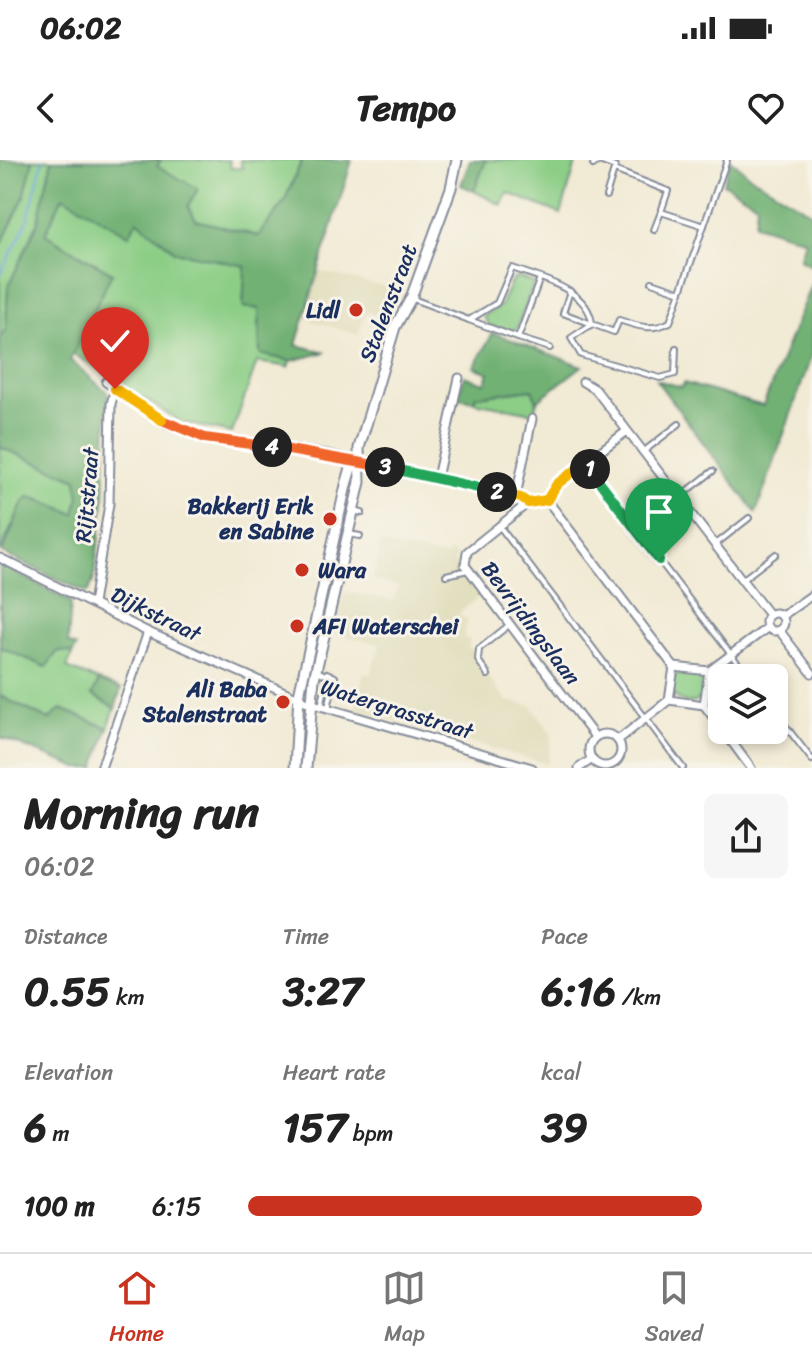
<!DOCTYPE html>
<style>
body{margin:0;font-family:Sriracha,sans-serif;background:#f6f6f6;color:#222;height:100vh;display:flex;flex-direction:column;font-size:30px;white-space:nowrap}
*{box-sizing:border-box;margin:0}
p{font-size:26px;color:#767676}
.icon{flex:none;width:44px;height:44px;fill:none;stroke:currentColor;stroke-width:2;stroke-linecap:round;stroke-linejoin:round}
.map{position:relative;height:608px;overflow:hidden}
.side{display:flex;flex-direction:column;background:#fff;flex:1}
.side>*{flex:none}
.controls{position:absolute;left:708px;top:504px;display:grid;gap:16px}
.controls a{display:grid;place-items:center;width:80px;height:80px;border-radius:12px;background:#fff;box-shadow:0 4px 12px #0003;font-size:40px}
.pin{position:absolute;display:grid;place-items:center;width:68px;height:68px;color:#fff;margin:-82px -34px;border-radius:50% 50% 50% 0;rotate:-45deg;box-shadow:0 0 8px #0007}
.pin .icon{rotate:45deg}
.km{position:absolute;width:40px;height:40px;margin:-20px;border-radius:50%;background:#222;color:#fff;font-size:22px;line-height:40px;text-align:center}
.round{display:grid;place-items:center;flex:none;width:84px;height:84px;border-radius:12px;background:#f6f6f6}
.overview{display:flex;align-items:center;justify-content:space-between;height:136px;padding:0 24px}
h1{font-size:44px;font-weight:700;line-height:60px}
.figures{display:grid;grid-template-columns:repeat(3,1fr);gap:12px;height:136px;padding:8px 24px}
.figures div{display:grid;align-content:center}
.figures b{font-size:40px;font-weight:700}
.figures small{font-size:22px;font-weight:400}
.figures p{font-size:22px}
ul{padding:0 24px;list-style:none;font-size:26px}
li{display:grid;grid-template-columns:128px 96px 1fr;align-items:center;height:60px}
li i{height:20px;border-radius:10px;background:#c8321e}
.status{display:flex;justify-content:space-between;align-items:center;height:56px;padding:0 40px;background:#fff;direction:ltr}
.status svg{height:22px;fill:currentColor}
header{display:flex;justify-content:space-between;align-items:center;height:104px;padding:0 24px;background:#fff;font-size:36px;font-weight:700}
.tab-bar{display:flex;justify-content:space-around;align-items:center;height:112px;border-top:2px solid #e0e0e0;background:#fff;font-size:22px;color:#767676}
.tab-bar a{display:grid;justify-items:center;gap:4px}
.tab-bar .on{color:#c8321e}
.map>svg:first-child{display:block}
</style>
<div class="status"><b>06:02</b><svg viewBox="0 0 49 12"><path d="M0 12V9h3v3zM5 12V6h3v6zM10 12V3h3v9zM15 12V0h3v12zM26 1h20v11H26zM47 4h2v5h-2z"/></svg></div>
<header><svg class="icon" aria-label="back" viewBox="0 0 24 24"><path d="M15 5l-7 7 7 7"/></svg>Tempo<svg class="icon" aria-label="heart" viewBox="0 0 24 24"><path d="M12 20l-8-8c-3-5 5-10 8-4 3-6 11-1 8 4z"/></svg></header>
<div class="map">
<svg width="812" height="608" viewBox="0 0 812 608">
<rect width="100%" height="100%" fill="#f7f3e8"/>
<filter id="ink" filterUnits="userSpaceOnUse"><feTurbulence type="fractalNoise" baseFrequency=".0125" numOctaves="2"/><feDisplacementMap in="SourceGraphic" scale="16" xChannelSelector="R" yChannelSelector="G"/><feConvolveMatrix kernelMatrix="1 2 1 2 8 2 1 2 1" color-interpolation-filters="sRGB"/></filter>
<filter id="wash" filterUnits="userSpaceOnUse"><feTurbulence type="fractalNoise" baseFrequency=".006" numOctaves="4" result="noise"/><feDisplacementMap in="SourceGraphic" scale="32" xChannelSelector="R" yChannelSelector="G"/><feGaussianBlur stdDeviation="1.8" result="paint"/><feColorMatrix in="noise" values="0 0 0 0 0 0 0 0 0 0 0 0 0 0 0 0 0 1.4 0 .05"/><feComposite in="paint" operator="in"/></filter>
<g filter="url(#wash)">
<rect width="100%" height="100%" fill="#f1ead4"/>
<g fill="#e0ddbb">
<polygon points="318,111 396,130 385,157 367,152 358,175 304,158"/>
<polygon points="381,384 446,397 448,392 456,394 455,402 480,436 459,453 460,457 468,459 464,478 470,480 468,488 477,490 476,501 507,541 532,546 552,575 548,604 355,550 364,513 371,514 380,484 335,474 344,432 394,441 398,426 373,420"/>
</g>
<g fill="#8cce86" stroke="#547e72" stroke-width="2">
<polygon points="33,0 52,0 37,65 8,127 6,169 0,177 0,87 24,37"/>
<polygon points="161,0 229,0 231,8 242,8 240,0 302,0 284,42 258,76 196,60 157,6"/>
<polygon points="486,0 577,0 561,54 508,33 501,45 474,31"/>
<polygon points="63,35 128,74 137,59 175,91 246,106 243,147 259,148 260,194 291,201 289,207 257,202 232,273 181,262 72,193 112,113 45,74"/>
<polygon points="518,117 534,123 516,170 510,173 489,166 483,156 500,146 512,120"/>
<polygon points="532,229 537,241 533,253 474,242 476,236"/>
<polygon points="0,287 77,319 79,337 76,354 39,339 22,344 0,392"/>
<polygon points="0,487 46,507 58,491 73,493 67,508 99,521 93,535 115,548 108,568 61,549 49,560 0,536"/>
<circle cx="689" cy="526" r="17"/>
</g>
<g fill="#71b173" stroke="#467068" stroke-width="2">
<polygon points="0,0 33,0 24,37 0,87"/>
<polygon points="52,0 161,0 157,6 198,29 188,46 196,60 258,76 284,42 302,0 352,0 296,185 326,192 291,201 260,194 259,149 243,147 245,106 175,91 137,60 129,75 63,36 45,74 112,113 70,200 108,233 104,342 93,422 87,433 2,393 22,344 29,336 75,354 79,337 77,319 0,287 0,177 6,169 8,127 37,65"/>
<polygon points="470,0 486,0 474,31 461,25"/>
<polygon points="731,0 750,16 812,53 812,106 799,99 805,80 755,64 757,44 723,23"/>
<polygon points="812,122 812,194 756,353 656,220 682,227 684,223 763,246"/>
<polygon points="493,173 582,206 537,241 532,229 476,236 474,241 458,238 464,216 485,223 489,213 474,207"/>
<polygon points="0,404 71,442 68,483 76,487 73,493 58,491 46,507 0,487"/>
<polygon points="99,521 121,529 115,548 92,535"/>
<polygon points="0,536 49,560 61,549 108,568 95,608 78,608 0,577"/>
</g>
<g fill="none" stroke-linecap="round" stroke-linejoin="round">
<polyline stroke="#71a5de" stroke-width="2" points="0,115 27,62 43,0"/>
</g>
</g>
<g filter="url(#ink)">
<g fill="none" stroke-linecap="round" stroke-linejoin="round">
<defs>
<g id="service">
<polyline points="593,5 599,1 615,7"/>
<polyline points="606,36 614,10 668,31 661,52"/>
<polyline points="654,70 661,52 704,66"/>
<polyline points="540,118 518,178 550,188"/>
<polyline points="652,122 681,132"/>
<polyline points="570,131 563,153 592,164 571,178 581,195 660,218 675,214 676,188"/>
<path d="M 413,139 L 469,160 L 497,143 L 512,108 C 539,118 589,129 592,164 L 614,172 L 619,160 C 638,166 651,172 670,162 L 727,0"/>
<polyline points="469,160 518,178"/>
<polyline points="643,292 679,264"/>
<polyline points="585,303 749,518"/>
<polyline points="680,337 713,311"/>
<polyline points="354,351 362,353"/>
<polyline points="500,367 577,468"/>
<polyline points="349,374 360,376"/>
<polyline points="716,384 749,358"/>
<polyline points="446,415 468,410"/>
<polyline points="742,420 776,394"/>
<polyline points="580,471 683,608"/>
<polyline points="317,511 328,516 321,546"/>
<polyline points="327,513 335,517 328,548"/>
<polyline points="488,515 478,500 479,489 509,465"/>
<polyline points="774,551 812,600"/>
</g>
<g id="minor">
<polyline points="106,222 167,264 205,278 328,294 516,336 528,343 547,340 557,324 627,271"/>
<polyline points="583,222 595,229 769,455"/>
<polyline points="437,318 459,218"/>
<polyline points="516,336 532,259"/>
<polyline points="547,340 674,507"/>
<polyline points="528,343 467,392 465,405 595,577"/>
<polyline points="0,398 148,472 310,543 532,608"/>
<polyline points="93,444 109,344 111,244 115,229"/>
<circle cx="775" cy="462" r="9"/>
<polyline points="782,456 812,435"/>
<polyline points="779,470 812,513"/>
<polygon points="674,507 709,511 704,545 669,540"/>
<polyline points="709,511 767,468"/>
<polyline points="704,545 722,569"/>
<polyline points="723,570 751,608"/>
<circle cx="605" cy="590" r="16"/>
<polyline points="618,580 669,540"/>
<polyline points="101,608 148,472"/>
<polyline points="579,608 592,599"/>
</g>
<g id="tertiary">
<polyline points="295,608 299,535 346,325 351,308 358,300"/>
<polyline points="306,608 314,519 360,322 359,288 395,167 411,138 451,28 457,0"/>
</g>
</defs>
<use href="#service" stroke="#868c99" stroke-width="8"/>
<use href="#minor" stroke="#868c99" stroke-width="11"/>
<use href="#tertiary" stroke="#868c99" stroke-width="13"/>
<use href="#service" stroke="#fff" stroke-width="4"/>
<use href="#minor" stroke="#fff" stroke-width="7"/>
<use href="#tertiary" stroke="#fff" stroke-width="9"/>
</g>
</g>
<g fill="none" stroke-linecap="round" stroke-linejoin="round" filter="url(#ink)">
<defs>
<polyline id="split-1" points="590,309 659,400"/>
<polyline id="split-2" points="497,332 521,338 528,343 547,340 557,324 585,303 590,309"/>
<polyline id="split-3" points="385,307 497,332"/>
<polyline id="split-4" points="272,287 385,307"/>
<polyline id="split-5" points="162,260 205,278 272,287"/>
<polyline id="split-6" points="115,229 162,260"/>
</defs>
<use href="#split-1" stroke="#fff" stroke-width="16"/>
<use href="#split-2" stroke="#fff" stroke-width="16"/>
<use href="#split-3" stroke="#fff" stroke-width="16"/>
<use href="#split-4" stroke="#fff" stroke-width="16"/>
<use href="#split-5" stroke="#fff" stroke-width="16"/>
<use href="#split-6" stroke="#fff" stroke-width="16"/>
<use href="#split-1" stroke="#22a559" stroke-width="10"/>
<use href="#split-2" stroke="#f5b400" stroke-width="10"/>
<use href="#split-3" stroke="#22a559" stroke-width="10"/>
<use href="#split-4" stroke="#f0652b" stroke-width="10"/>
<use href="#split-5" stroke="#f0652b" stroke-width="10"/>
<use href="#split-6" stroke="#f5b400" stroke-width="10"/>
</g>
<g fill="#c8321e" stroke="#f7f3e8" stroke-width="3">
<circle cx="356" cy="150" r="8"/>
<circle cx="330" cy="359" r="8"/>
<circle cx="302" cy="410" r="8"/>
<circle cx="297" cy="466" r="8"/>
<circle cx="283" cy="542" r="8"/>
</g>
<g text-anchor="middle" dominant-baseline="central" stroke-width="6" stroke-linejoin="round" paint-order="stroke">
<g font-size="22" fill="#1b2f5e" stroke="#f7f3e8">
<text transform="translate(388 143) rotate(-69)">Stalenstraat</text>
<text transform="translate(87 335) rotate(-85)">Rijtstraat</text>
<text transform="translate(156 454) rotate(26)">Dijkstraat</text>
<text transform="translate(531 463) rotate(53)">Bevrijdingslaan</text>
<text transform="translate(397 549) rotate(17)">Watergrasstraat</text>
</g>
<g font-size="22" font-weight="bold" fill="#1b2f5e" stroke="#f7f3e8" text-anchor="end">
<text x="340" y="150">Lidl</text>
<text x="314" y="346">Bakkerij Erik<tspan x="314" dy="25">en Sabine</tspan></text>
<text x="318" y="410" text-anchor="start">Wara</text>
<text x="313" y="466" text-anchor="start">AFI Waterschei</text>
<text x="267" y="529">Ali Baba<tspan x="267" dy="25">Stalenstraat</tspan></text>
</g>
</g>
</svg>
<div class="controls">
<a><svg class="icon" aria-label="layers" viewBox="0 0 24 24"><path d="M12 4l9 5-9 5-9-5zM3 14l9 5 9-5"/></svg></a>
</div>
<div class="pin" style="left:659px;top:400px;background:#1e9e55"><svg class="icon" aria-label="arrive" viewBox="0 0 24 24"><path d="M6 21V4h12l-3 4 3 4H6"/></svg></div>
<div class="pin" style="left:115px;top:229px;background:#d93025"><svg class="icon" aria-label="check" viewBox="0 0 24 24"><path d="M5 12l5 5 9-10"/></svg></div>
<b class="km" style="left:590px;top:309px">1</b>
<b class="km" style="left:497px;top:332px">2</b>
<b class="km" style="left:385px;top:307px">3</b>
<b class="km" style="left:272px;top:287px">4</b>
</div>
<section class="side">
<div class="overview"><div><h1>Morning run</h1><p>06:02</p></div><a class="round"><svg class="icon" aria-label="share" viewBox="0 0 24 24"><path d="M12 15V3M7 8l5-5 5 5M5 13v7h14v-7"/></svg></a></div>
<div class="figures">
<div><p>Distance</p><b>0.55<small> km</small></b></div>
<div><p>Time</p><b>3:27</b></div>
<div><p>Pace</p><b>6:16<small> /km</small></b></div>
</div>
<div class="figures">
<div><p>Elevation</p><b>6<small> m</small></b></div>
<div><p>Heart rate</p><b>157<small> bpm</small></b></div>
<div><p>kcal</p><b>39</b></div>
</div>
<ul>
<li><b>100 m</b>6:15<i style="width:84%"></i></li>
</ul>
</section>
<nav class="tab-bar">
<a class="on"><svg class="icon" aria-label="home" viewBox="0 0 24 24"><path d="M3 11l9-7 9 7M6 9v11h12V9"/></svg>Home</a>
<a><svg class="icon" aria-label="map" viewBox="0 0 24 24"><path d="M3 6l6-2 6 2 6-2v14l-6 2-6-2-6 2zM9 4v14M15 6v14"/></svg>Map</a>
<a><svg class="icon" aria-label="saved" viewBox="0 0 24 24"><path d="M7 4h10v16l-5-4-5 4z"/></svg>Saved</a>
</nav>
